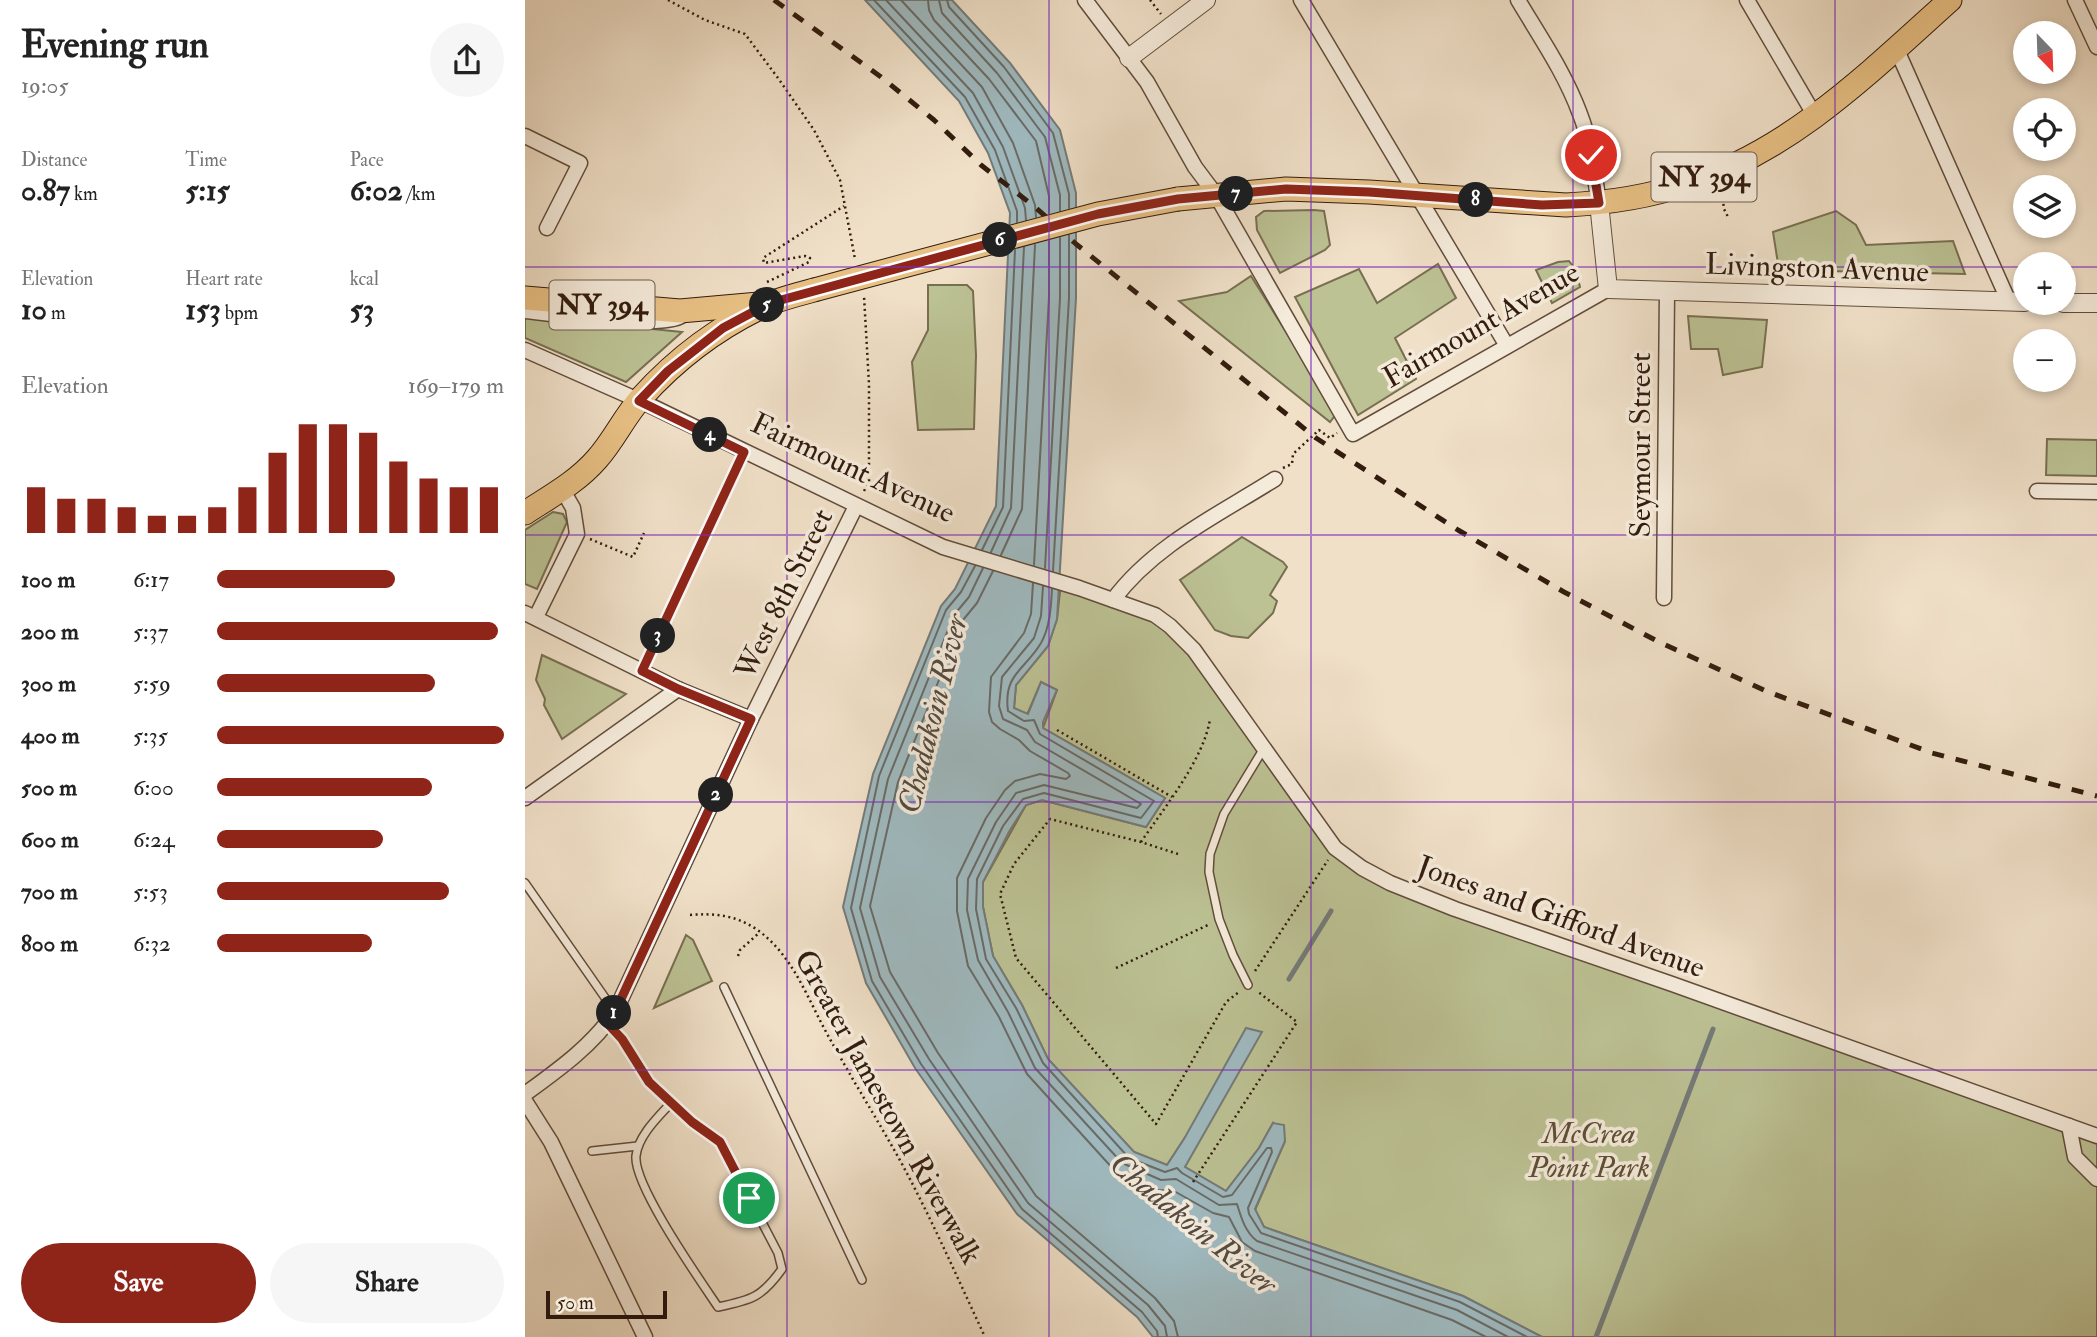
<!DOCTYPE html>
<meta charset="utf-8">
<style>
body{margin:0;font-family:"IM FELL Double Pica",serif;background:#f6f6f6;color:#222;height:100vh;display:flex;flex-direction:column;font-size:26px;white-space:nowrap}
*{box-sizing:border-box;margin:0}
p{font-size:23px;color:#767676}
.icon{flex:none;width:38px;height:38px;fill:none;stroke:currentColor;stroke-width:2;stroke-linecap:round;stroke-linejoin:round}
.map{position:relative;flex:1;overflow:hidden}
.sheet{display:flex;flex-direction:column;background:#fff;width:525px}
.sheet>*{flex:none}
.needle{width:46px;rotate:157deg}
.controls{position:absolute;left:1488px;top:21px;display:grid;gap:14px}
.controls a{display:grid;place-items:center;width:63px;height:63px;border-radius:50%;background:#fff;box-shadow:0 4px 10px #0003;font-size:35px}
.scale{position:absolute;left:21px;bottom:18px;width:121px;box-sizing:border-box;padding-left:7px;border:4px solid #331c0e;border-top:0;font-size:19px;line-height:24px;white-space:nowrap;color:#331c0e;-webkit-text-stroke:5px #f5ebdb;paint-order:stroke}
.pin{position:absolute;display:grid;place-items:center;width:60px;height:60px;color:#fff;margin:-30px;border:4px solid #fff;border-radius:50%;box-shadow:0 2px 7px #0007}
.km{position:absolute;width:35px;height:35px;margin:-18px;border-radius:50%;background:#222;color:#fff;font-size:19px;line-height:35px;text-align:center}
.round{display:grid;place-items:center;flex:none;width:74px;height:74px;border-radius:37px;background:#f6f6f6}
.head{display:flex;align-items:center;justify-content:space-between;height:119px;padding:0 21px}
h1{font-size:38px;font-weight:800;line-height:52px}
.stats{display:grid;grid-template-columns:repeat(3,1fr);gap:10px;height:119px;padding:7px 21px}
.stats div{display:grid;align-content:center}
.stats b{font-size:30px;font-weight:800}
.stats small{font-size:19px;font-weight:400}
.stats p{font-size:19px}
.chart{height:196px;padding:14px 21px}
.chart p{display:flex;justify-content:space-between}
.chart svg{width:100%;height:126px;margin-top:7px;stroke:#8f2418;stroke-width:6}
.button{display:flex;gap:14px;margin-top:auto;padding:14px 21px}
.button a{flex:1;height:80px;border-radius:42px;background:#8f2418;color:#fff;font-size:28px;font-weight:800;line-height:80px;text-align:center}
.button a+a{background:#f6f6f6;color:#222}
ul{padding:0 21px;list-style:none;font-size:23px}
li{display:grid;grid-template-columns:112px 84px 1fr;align-items:center;height:52px}
li i{height:18px;border-radius:9px;background:#8f2418}
main{display:flex;flex:1;min-height:0}
.map>svg:first-child{display:block}
</style>
<main>
<section class="sheet">
<div class="head"><div><h1>Evening run</h1><p>19:05</p></div><a class="round"><svg class="icon" aria-label="share" viewBox="0 0 24 24"><path d="M12 15V3M7 8l5-5 5 5M5 13v7h14v-7"/></svg></a></div>
<div class="stats">
<div><p>Distance</p><b>0.87<small> km</small></b></div>
<div><p>Time</p><b>5:15</b></div>
<div><p>Pace</p><b>6:02<small> /km</small></b></div>
</div>
<div class="stats">
<div><p>Elevation</p><b>10<small> m</small></b></div>
<div><p>Heart rate</p><b>153<small> bpm</small></b></div>
<div><p>kcal</p><b>53</b></div>
</div>
<div class="chart"><p><span>Elevation</span>169–179 m</p>
<svg viewBox="0 0 160 44" preserveAspectRatio="none"><path d="M5 44V28M15 44V32M25 44V32M35 44V35M45 44V38M55 44V38M65 44V35M75 44V28M85 44V16M95 44V6M105 44V6M115 44V9M125 44V19M135 44V25M145 44V28M155 44V28"/></svg>
</div>
<ul>
<li><b>100 m</b>6:17<i style="width:62%"></i></li>
<li><b>200 m</b>5:37<i style="width:98%"></i></li>
<li><b>300 m</b>5:59<i style="width:76%"></i></li>
<li><b>400 m</b>5:35<i style="width:100%"></i></li>
<li><b>500 m</b>6:00<i style="width:75%"></i></li>
<li><b>600 m</b>6:24<i style="width:58%"></i></li>
<li><b>700 m</b>5:53<i style="width:81%"></i></li>
<li><b>800 m</b>6:32<i style="width:54%"></i></li>
</ul>
<div class="button"><a>Save</a><a>Share</a></div>
</section>
<div class="map">
<svg width="1572" height="1337" viewBox="0 0 1572 1337">
<rect width="100%" height="100%" fill="#f0e0c8"/>
<filter id="stains"><feTurbulence type="fractalNoise" baseFrequency=".00286" numOctaves="4"/><feColorMatrix values="0 0 0 0 .2 0 0 0 0 .09 0 0 0 0 .02 0 0 0 .5 -.17"/></filter>
<radialGradient id="worn" r=".72"><stop offset=".6" stop-color="#630" stop-opacity="0"/><stop offset="1" stop-color="#630" stop-opacity=".3"/></radialGradient>
<g fill="#bcc294" stroke="#786f51" stroke-width="2">
<polygon points="789,210 799,211 805,245 800,250 755,273 732,230 731,217 739,211"/>
<polygon points="1311,211 1331,225 1341,245 1428,241 1440,274 1254,270 1248,232"/>
<polygon points="1044,261 1051,270 1055,287 1027,303 1011,270 1033,262"/>
<polygon points="913,264 931,298 870,338 891,379 833,415 770,297 834,269 852,303"/>
<polygon points="726,276 812,413 805,422 654,301 702,292"/>
<polygon points="403,285 442,285 448,291 451,355 449,429 393,430 387,362 403,330"/>
<polygon points="0,316 157,332 101,382 0,338"/>
<polygon points="1163,316 1242,320 1237,367 1198,375 1193,349 1166,349"/>
<polygon points="1522,439 1572,440 1572,476 1521,475"/>
<polygon points="28,512 38,514 42,522 12,589 0,584 0,530"/>
<polygon points="717,537 758,562 762,567 745,595 752,601 748,613 723,638 706,636 690,630 655,580"/>
<polygon points="536,583 630,615 669,650 810,848 837,868 1572,1137 1572,1337 1017,1337 938,1296 739,1227 730,1210 760,1141 748,1123 734,1148 701,1191 660,1167 659,1139 642,1165 609,1152 523,1059 497,1005 468,956 458,907 458,882 501,805 517,800 621,827 640,798 518,728 532,690 516,682 502,715 489,708 491,685 523,646 532,619"/>
<polygon points="17,655 101,694 37,739 19,705 20,699 11,680"/>
<polygon points="161,935 168,940 187,981 129,1008"/>
</g>
<polygon fill="#9fbac0" stroke="#747b79" stroke-width="2" points="340,0 427,0 485,63 535,130 551,193 551,298 532,619 523,646 491,685 489,708 503,714 516,682 532,690 518,722 518,728 640,798 621,827 517,800 501,805 485,830 458,882 458,907 468,956 497,1005 523,1059 609,1152 642,1165 659,1139 721,1028 737,1032 660,1167 701,1191 734,1148 748,1123 759,1125 760,1141 730,1209 739,1227 938,1296 1017,1337 628,1337 612,1317 492,1214 390,1068 341,983 318,907 348,774 416,606 430,589 471,506 485,213 463,153 434,101"/>
<g fill="none" stroke-linecap="round" stroke-linejoin="round">
<g stroke="#696b67" stroke-width="2">
<polyline points="349,0 440,97 470,150 492,211 492,222"/>
<polyline points="361,0 448,93 478,147 500,208 501,220"/>
<polyline points="376,0 457,87 488,143 510,205 511,217"/>
<polyline points="403,0 404,10 409,20 464,79 511,141 524,196 524,213"/>
<polyline points="414,0 417,13 472,73 520,137 535,195 535,211"/>
<polyline points="422,0 424,7 479,67 528,133 544,194 544,208"/>
<polyline points="457,550 478,507 490,250"/>
<polyline points="466,552 486,508 499,247"/>
<polyline points="476,555 497,509 510,245"/>
<polyline points="509,565 524,297 524,241"/>
<polyline points="450,566 436,592 421,610 354,776 326,908 347,981 396,1064 497,1209 617,1312 632,1331 633,1337"/>
<polyline points="458,568 444,597 429,615 363,779 335,908 355,977 404,1059 503,1203 623,1305 640,1326 642,1337"/>
<polyline points="520,568 535,298 535,238"/>
<polyline points="468,571 452,603 438,620 373,782 345,906 365,972 413,1053 511,1196 630,1298 649,1321 653,1337"/>
<polyline points="528,571 544,298 544,235"/>
<polyline points="508,583 506,614 499,633 466,677 464,712 467,722 475,729 494,740 505,751 543,773 545,776 541,779 515,774 490,781 480,790 461,818 432,878 432,911 443,966 474,1017 502,1074 590,1171 598,1177 633,1190 649,1191 688,1213 704,1217 717,1242 730,1251 927,1320 961,1337"/>
<path d="M 518,586 L 516,616 L 509,638 L 477,677 L 474,706 L 478,719 L 502,730 L 510,742 L 616,804 L 612,808 L 519,785 L 491,793 L 471,822 L 443,879 L 442,910 L 453,960 L 483,1012 L 510,1068 L 597,1163 L 636,1180 L 651,1179 L 694,1205 L 712,1204 C 716,1217 720,1232 732,1241 L 932,1310 L 983,1337"/>
<path d="M 527,589 C 526,607 525,627 516,643 C 500,670 478,674 483,711 L 499,721 L 509,720 L 515,734 L 629,801 L 616,818 L 519,793 L 498,799 L 478,826 L 452,879 L 451,909 L 461,959 L 491,1008 L 518,1063 L 604,1158 L 640,1172 L 652,1168 L 657,1173 L 698,1197 L 707,1195 L 742,1148 L 746,1148 L 747,1152 L 723,1208 L 724,1214 L 736,1233 L 935,1302 L 1002,1337"/>
</g>
<g stroke="#747b79" stroke-width="5">
<polyline points="764,979 806,911"/>
<polyline points="1071,1337 1188,1029"/>
</g>
<defs>
<g id="service">
<polyline points="117,671 219,452"/>
<polyline points="0,883 90,1012"/>
<polyline points="723,985 708,955 694,919 684,872 685,854 699,814 739,748"/>
<polyline points="199,987 337,1280"/>
<path d="M 82,1023 L 97,1039 L 124,1082 L 167,1122 L 195,1142 L 253,1253 L 257,1269 C 237,1297 227,1300 193,1307 C 175,1280 108,1185 111,1156 C 113,1136 133,1117 146,1103"/>
<polyline points="67,1151 113,1146"/>
</g>
<g id="minor">
<polyline points="560,0 622,82 670,167 691,195 828,434 1083,289"/>
<polyline points="776,0 982,346"/>
<path d="M 993,0 C 1015,37 1040,73 1055,114 C 1066,142 1069,173 1074,203"/>
<polyline points="1222,0 1290,116"/>
<polyline points="1550,0 1572,47"/>
<polyline points="1371,48 1484,302"/>
<polyline points="0,136 55,163 22,228"/>
<path d="M 0,311 C 28,314 138,329 156,316"/>
<polyline points="0,350 122,404 418,547 554,588 630,615 645,626 669,650 810,848 837,868 865,883 930,909 1147,984 1572,1136"/>
<polyline points="1512,491 1572,492"/>
<polyline points="1139,598 1142,291"/>
<path d="M 588,600 C 629,545 693,515 750,479"/>
<polyline points="0,613 153,689 226,719"/>
<polyline points="11,617 52,534 48,508 37,489"/>
<polyline points="0,798 153,689"/>
<path d="M 0,1094 C 33,1070 67,1046 90,1012 L 226,719 L 331,506"/>
<polyline points="0,1101 26,1142 120,1337"/>
<polyline points="1544,1126 1550,1157 1572,1179"/>
</g>
<g id="tertiary">
<polyline points="604,58 681,0"/>
<polyline points="1074,203 1083,289 1500,302"/>
<polyline points="1538,303 1572,303"/>
</g>
<g id="primary">
<path d="M 653,199 L 761,189 L 844,192 L 1041,205 C 1081,203 1123,197 1161,184 C 1265,152 1346,71 1425,0"/>
<polyline points="0,298 155,311 234,304"/>
<path d="M 0,513 C 26,496 52,482 72,459 C 89,440 99,417 116,398 C 151,359 195,326 243,304 C 258,298 274,294 289,290"/>
</g>
</defs>
<use href="#service" stroke="#624d3c" stroke-width="10"/>
<use href="#minor" stroke="#624d3c" stroke-width="17"/>
<use href="#tertiary" stroke="#624d3c" stroke-width="20"/>
<use href="#primary" stroke="#331c0e" stroke-width="25"/>
<g stroke="#331c0e" stroke-width="2.5" stroke-dasharray="2 3.5" stroke-linecap="butt">
<polyline points="143,0 180,20 220,34 253,78 289,130 315,180 330,259"/>
<polyline points="625,0 636,14"/>
<polyline points="1219,180 1225,191"/>
<polyline points="1197,193 1199,209 1203,217"/>
<polyline points="242,282 284,262 285,258 280,256 239,263 238,258 319,206"/>
<polyline points="758,468 767,464 768,454 794,430 805,438 812,433"/>
<polyline points="339,491 344,482 344,384 339,296"/>
<polyline points="65,539 108,557 119,533"/>
<polyline points="532,730 647,797"/>
<path d="M 616,842 C 639,808 679,759 685,719"/>
<polyline points="653,854 616,842 525,819 489,864 475,894 491,958 631,1124 701,1002 714,992"/>
<path d="M 165,915 C 189,913 210,915 231,929 C 269,955 283,1001 305,1039 C 328,1081 354,1122 377,1164 C 407,1220 433,1279 460,1337"/>
<polyline points="213,956 215,950 234,933"/>
<polyline points="591,968 683,925"/>
<polyline points="730,971 803,860"/>
<polyline points="668,1182 772,1022 732,991"/>
</g>
<use href="#service" stroke="#f5ebdb" stroke-width="7"/>
<use href="#minor" stroke="#f5ebdb" stroke-width="14"/>
<use href="#tertiary" stroke="#f5ebdb" stroke-width="18"/>
<use href="#primary" stroke="#e8c084" stroke-width="23"/>
<polyline stroke="#331c0e" stroke-width="5" stroke-dasharray="12 12" stroke-linecap="butt" points="249,0 356,77 409,120 456,165 510,207 551,244 791,438 933,530 1039,592 1132,641 1241,691 1407,753 1572,796"/>
<defs>
<polyline id="primary-bridge" points="289,290 573,214 653,199"/>
</defs>
<use href="#primary-bridge" stroke="#331c0e" stroke-width="25" stroke-linecap="butt"/>
<use href="#primary-bridge" stroke="#e8c084" stroke-width="23"/>
</g>
<g fill="none" stroke-linecap="round" stroke-linejoin="round">
<defs>
<polyline id="route" points="224,1198 195,1142 167,1122 124,1082 97,1039 82,1023 90,1012 226,719 153,689 117,671 219,452 114,401 143,371 198,328 245,303 573,214 653,199 761,189 844,192 1017,205 1074,203 1066,155"/>
</defs>
<use href="#route" stroke="#fff" stroke-width="14"/>
<use href="#route" stroke="#8f2418" stroke-width="9"/>
</g>
<path fill="none" stroke="#7b2cbf" stroke-width="2" stroke-opacity="0.55" d="M 262,0 L 262,1337M 524,0 L 524,1337M 786,0 L 786,1337M 1048,0 L 1048,1337M 1310,0 L 1310,1337M 0,267 L 1500,267M 1538,267 L 1572,267M 0,535 L 1572,535M 0,802 L 1572,802M 0,1070 L 1572,1070"/>
<g text-anchor="middle" dominant-baseline="central" stroke-width="7" stroke-linejoin="round" paint-order="stroke">
<g fill="#f5ebdb" stroke="#6d5a4c" stroke-width="2">
<rect x="1126.5" y="152.5" width="105" height="49" rx="5"/>
<rect x="24.5" y="280.5" width="105" height="49" rx="5"/>
</g>
<g font-size="28" font-weight="bold" fill="#331c0e">
<text x="1179" y="177">NY 394</text>
<text x="77" y="305">NY 394</text>
</g>
<g font-size="30" fill="#331c0e" stroke="#f5ebdb">
<text transform="translate(1292 268) rotate(2)">Livingston Avenue</text>
<text transform="translate(956 325) rotate(-30)">Fairmount Avenue</text>
<text transform="translate(1115 445) rotate(-90)">Seymour Street</text>
<text transform="translate(328 468) rotate(25)">Fairmount Avenue</text>
<text transform="translate(259 594) rotate(-64)">West 8th Street</text>
<text transform="translate(1036 917) rotate(20)">Jones and Gifford Avenue</text>
<text transform="translate(363 1107) rotate(61)">Greater Jamestown Riverwalk</text>
</g>
<g font-size="30" font-style="italic" fill="#5c4e36" stroke="#f5ebdb">
<text x="1064" y="1133">McCrea<tspan x="1064" dy="34">Point Park</tspan></text>
</g>
<g font-size="32" font-style="italic" fill="#534b43" stroke="#f5ebdb">
<text transform="translate(408 714) rotate(-76)">Chadakoin River</text>
<text transform="translate(668 1224) rotate(39)">Chadakoin River</text>
</g>
</g>
<rect width="100%" height="100%" filter="url(#stains)"/>
<rect width="100%" height="100%" fill="url(#worn)"/>
</svg>
<div class="controls">
<a><svg class="needle" viewBox="-14 -14 28 28"><path d="M0-13l5 13h-10z" fill="#e53935"/><path d="M0 13l5-13h-10z" fill="#767676"/></svg></a>
<a><svg class="icon" aria-label="locate" viewBox="0 0 24 24"><circle cx="12" cy="12" r="6"/><path d="M12 2v4M12 18v4M2 12h4M18 12h4"/></svg></a>
<a><svg class="icon" aria-label="layers" viewBox="0 0 24 24"><path d="M12 4l9 5-9 5-9-5zM3 14l9 5 9-5"/></svg></a>
<a>+</a>
<a>−</a>
</div>
<div class="scale">50 m</div>
<div class="pin" style="left:224px;top:1198px;background:#1e9e55"><svg class="icon" aria-label="arrive" viewBox="0 0 24 24"><path d="M6 21V4h12l-3 4 3 4H6"/></svg></div>
<div class="pin" style="left:1066px;top:155px;background:#d93025"><svg class="icon" aria-label="check" viewBox="0 0 24 24"><path d="M5 12l5 5 9-10"/></svg></div>
<b class="km" style="left:89px;top:1013px">1</b>
<b class="km" style="left:191px;top:795px">2</b>
<b class="km" style="left:133px;top:636px">3</b>
<b class="km" style="left:185px;top:435px">4</b>
<b class="km" style="left:242px;top:305px">5</b>
<b class="km" style="left:475px;top:240px">6</b>
<b class="km" style="left:711px;top:194px">7</b>
<b class="km" style="left:951px;top:200px">8</b>
</div>
</main>
